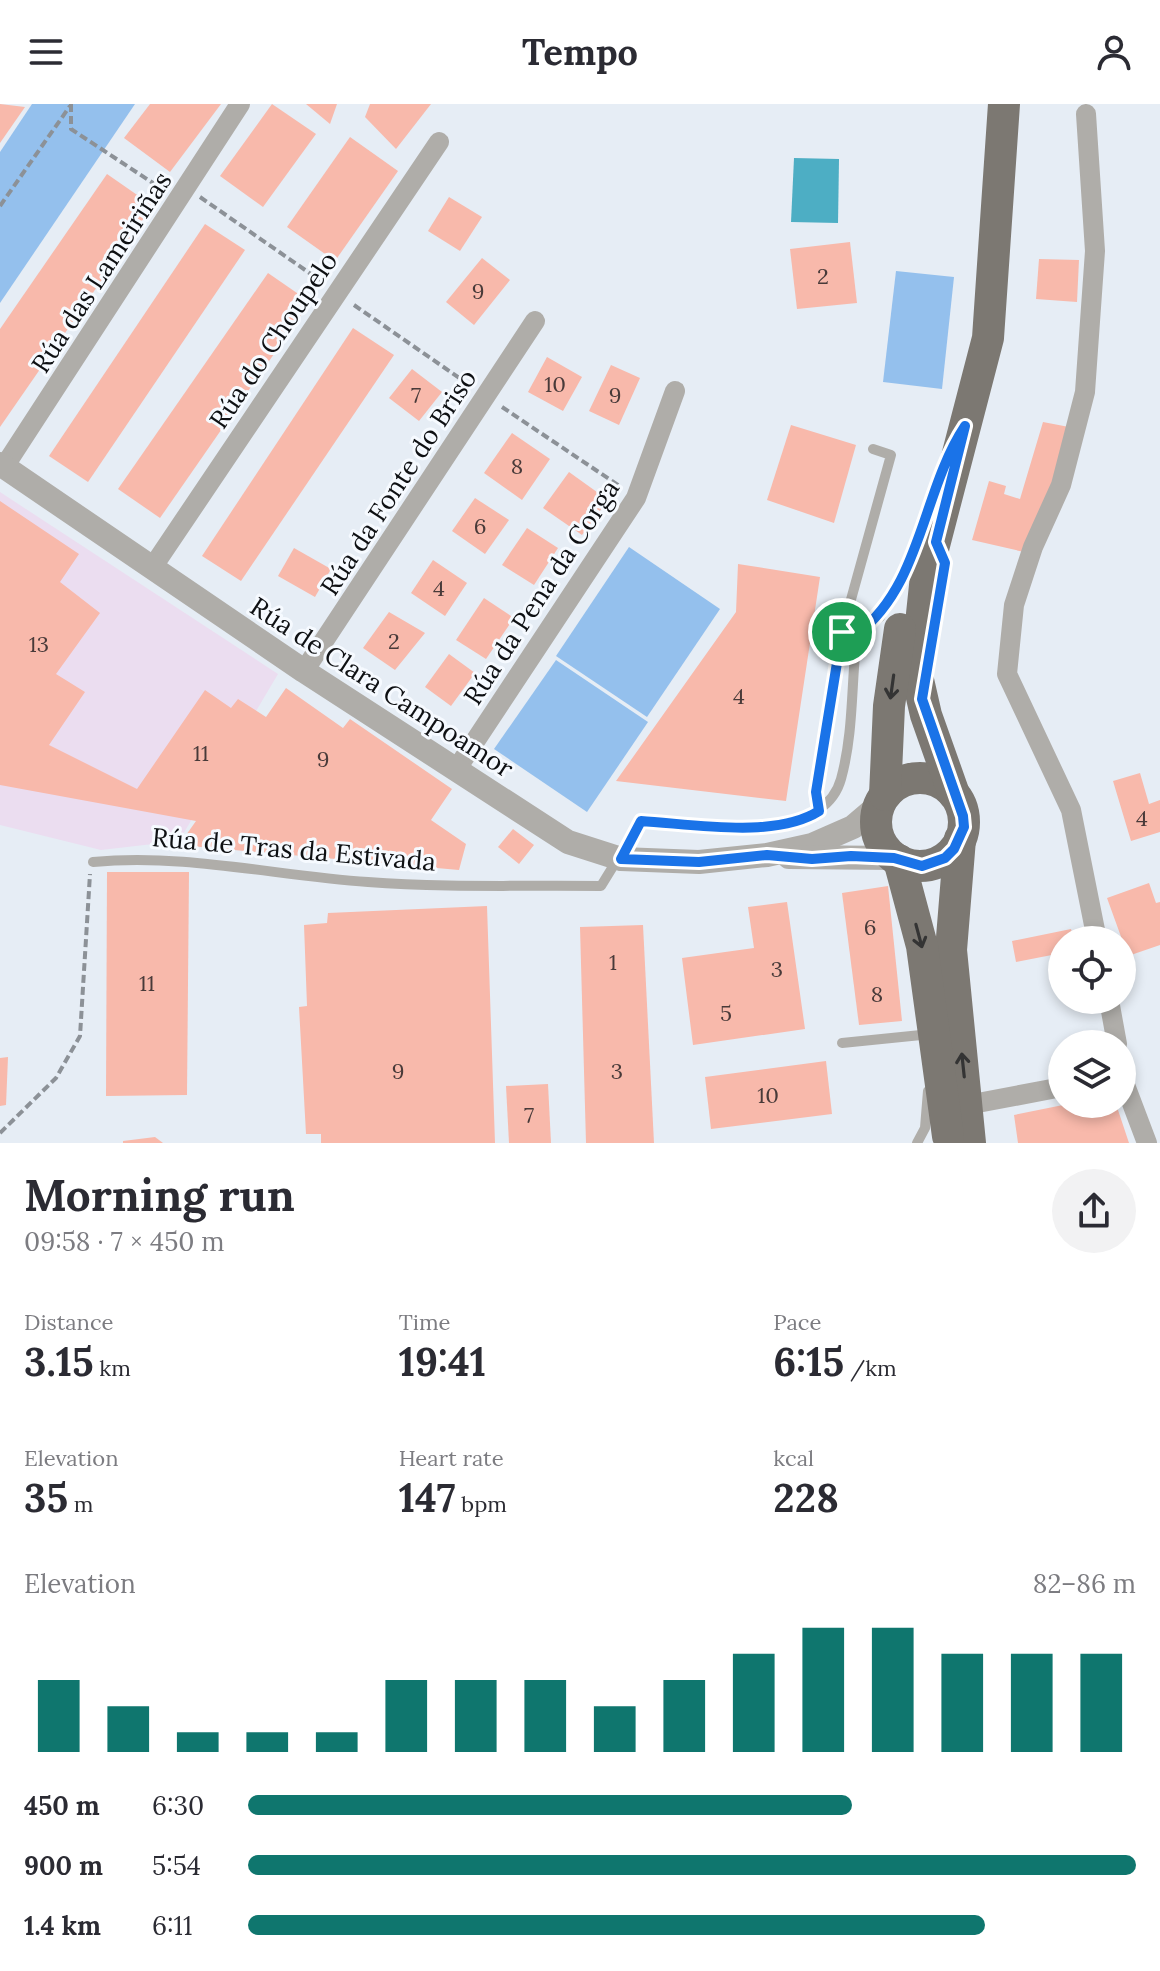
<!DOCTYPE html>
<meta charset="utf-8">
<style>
body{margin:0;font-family:Lora,serif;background:#f2f2f3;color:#2b2b33;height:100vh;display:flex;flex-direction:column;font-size:30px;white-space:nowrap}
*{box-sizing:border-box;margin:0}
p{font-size:26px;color:#7c7c81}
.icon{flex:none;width:44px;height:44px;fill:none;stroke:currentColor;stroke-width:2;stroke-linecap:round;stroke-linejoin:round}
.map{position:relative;height:1039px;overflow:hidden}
.details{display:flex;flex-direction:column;background:#fff;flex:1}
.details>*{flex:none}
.controls{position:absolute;left:1048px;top:822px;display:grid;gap:16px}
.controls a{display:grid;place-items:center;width:88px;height:88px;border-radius:50%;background:#fff;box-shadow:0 4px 12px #0003;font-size:40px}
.pin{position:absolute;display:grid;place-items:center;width:68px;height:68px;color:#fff;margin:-34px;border:4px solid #fff;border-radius:50%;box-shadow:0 2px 8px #0007}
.round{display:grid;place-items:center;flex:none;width:84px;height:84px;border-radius:42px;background:#f2f2f3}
.summary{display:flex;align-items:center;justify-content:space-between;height:136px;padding:0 24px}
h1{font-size:44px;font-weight:800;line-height:60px}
.metrics{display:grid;grid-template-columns:repeat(3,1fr);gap:12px;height:136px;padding:8px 24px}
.metrics div{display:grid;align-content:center}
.metrics b{font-size:40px;font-weight:800}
.metrics small{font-size:22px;font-weight:400}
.metrics p{font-size:22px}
.chart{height:224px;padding:16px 24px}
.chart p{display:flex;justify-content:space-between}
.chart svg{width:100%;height:144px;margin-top:8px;stroke:#0f766e;stroke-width:6}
ul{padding:0 24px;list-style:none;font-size:26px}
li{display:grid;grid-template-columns:128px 96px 1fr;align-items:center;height:60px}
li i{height:20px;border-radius:10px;background:#0f766e}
header{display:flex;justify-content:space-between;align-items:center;height:104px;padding:0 24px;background:#fff;font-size:36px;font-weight:800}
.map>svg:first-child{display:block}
</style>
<header><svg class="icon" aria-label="menu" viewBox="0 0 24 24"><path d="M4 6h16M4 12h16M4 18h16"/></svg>Tempo<svg class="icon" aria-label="person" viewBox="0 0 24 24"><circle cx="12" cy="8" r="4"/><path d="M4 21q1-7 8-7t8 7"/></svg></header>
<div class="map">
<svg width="1160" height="1039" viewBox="0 0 1160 1039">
<rect width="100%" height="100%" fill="#e6edf5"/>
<polygon fill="#ebddf0" points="0,388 278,570 179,737 101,746 0,721"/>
<g fill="#94c0ed">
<polygon points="32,0 135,0 0,199 0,48"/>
<polygon points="896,167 954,173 942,285 883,278"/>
<polygon points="629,443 720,505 647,613 556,552"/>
<polygon points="556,556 648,618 587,708 494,645"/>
</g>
<polygon fill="#4daec4" points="794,54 839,55 838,119 791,118"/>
<g fill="#f8b9ab">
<polygon points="0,0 25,3 0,39"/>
<polygon points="150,0 221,0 170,68 124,34"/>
<polygon points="272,0 316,30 263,103 220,72"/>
<polygon points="306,0 337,0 330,20"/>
<polygon points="370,0 431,0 396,45 365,13"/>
<polygon points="350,33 398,67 335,157 287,123"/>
<polygon points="107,70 153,102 0,323 0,225"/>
<polygon points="449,93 482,113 460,147 428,127"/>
<polygon points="205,120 245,146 88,378 49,352"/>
<polygon points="850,138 857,199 797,205 790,145"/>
<polygon points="482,154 510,176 474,221 446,198"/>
<polygon points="1039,155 1079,156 1077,198 1036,195"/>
<polygon points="268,169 310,198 160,414 118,385"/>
<polygon points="353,224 394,251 241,477 202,452"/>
<polygon points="547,253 582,273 563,307 528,288"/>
<polygon points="611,261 640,274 619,321 589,307"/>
<polygon points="412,265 442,288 419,317 389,294"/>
<polygon points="1043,318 1069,323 1046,408 1024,448 972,436 989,377 1006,382 1004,390 1020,395"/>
<polygon points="791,321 856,341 834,419 767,396"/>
<polygon points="512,329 550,355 522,396 484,369"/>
<polygon points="569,368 608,396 582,431 543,404"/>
<polygon points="475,394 509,416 485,450 452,427"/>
<polygon points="0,397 79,450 60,478 100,509 56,570 85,588 49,641 137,685 205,586 231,604 238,595 266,613 286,584 343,624 350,615 452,685 431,716 466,740 459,766 179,741 196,717 0,681"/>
<polygon points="527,424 558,444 534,481 502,461"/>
<polygon points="294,444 331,465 315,493 278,472"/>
<polygon points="433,456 467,479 445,512 411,489"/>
<polygon points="738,460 820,473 786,697 616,677 736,508"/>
<polygon points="484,494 514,514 486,555 456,536"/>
<polygon points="389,508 425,529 395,566 363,544"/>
<polygon points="449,550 475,569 451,602 425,583"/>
<polygon points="1140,669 1149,700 1160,696 1160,728 1131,737 1113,677"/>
<polygon points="513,725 534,741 519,760 498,743"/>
<polygon points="107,768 189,768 187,991 106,992"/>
<polygon points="1149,779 1156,799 1160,798 1160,841 1128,852 1107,794"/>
<polygon points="888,782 902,917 859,921 842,789"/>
<polygon points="787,798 805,925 693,941 682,854 754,844 748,803"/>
<polygon points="487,802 495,1039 321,1039 321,1030 306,1030 299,903 307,902 304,821 327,819 328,809"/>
<polygon points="643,821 654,1039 586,1039 580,823"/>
<polygon points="1071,825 1074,836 1062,836 1062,849 1016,858 1012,837"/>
<polygon points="8,953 6,1001 0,1002 0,954"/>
<polygon points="826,957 832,1010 711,1025 705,973"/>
<polygon points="548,980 551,1039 509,1039 506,982"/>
<polygon points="1068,1000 1116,1000 1129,1039 1018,1039 1014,1011"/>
<polygon points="155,1033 163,1039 123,1039 123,1037"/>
</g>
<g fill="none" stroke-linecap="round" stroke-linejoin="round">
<g stroke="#8c9197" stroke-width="4" stroke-dasharray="8 4" stroke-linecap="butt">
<polyline points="71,0 71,25 162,85"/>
<polyline points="200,93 321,177"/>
<polyline points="0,102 70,2"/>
<polyline points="354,201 468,280"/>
<polyline points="502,303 621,383"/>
<polyline points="0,1029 56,974 80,932 90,770"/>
</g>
<g stroke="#afada9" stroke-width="10">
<polyline points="938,506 945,459 942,452"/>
<polyline points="842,528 857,530 880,513 909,460"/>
<polyline points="819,707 816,688 842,528 891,351 873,345"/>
<path d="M 93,758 C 185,749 276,772 368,778 C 445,784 523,781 601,782 L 641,717 C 694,720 822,744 841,675 C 854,628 851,578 857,530"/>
<polyline points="842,939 931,930"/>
<polyline points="917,1039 925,1024 928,987"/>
</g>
<g stroke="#afada9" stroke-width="20">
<polyline points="1086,10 1095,147 1085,288 1061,381 1033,443 1014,501 1007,570 1071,706 1097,836"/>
<polyline points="4,363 240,0"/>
<polyline points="152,464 439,38"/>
<polyline points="304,567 535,217"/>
<polyline points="456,666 636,394 675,287"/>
<polyline points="1109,896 1117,940"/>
<polyline points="1122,973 1147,1039"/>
<polyline points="967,1001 1062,983"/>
</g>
<g stroke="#afada9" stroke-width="24">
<polyline points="0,360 304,567 568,738 621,755 699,758 767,751 812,741 853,723 880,700"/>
<polyline points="789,753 894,754"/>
</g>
<g stroke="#7c7872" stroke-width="32">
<circle cx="920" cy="718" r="44"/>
<polyline points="954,690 926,611 916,567 926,472 988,234 1004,0"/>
<polyline points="885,691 889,602 900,525"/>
<polyline points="960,735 951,846 970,1039"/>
<polyline points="899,756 922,842 948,1032"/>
</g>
</g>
<defs><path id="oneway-shaft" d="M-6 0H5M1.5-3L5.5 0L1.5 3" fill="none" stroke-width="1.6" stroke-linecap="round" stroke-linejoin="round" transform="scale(2)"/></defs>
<g stroke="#343434">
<use href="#oneway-shaft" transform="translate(892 583) rotate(98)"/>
<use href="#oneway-shaft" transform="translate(919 832) rotate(75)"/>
<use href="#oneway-shaft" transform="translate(963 961) rotate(-96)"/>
</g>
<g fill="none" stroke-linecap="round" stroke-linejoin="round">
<defs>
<path id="route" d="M 965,322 L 936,438 L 945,459 L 922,595 L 963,712 L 964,723 L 954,745 L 945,754 L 922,762 L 894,754 L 851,752 L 812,755 L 767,751 L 699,758 L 621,755 L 641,717 C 693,720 775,735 819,707 L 816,688 L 842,528 L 857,530 C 922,481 922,387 965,322 Z"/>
</defs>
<use href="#route" stroke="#fff" stroke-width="16"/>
<use href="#route" stroke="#1a73e8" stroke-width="10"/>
</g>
<g text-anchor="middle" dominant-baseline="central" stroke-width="6" stroke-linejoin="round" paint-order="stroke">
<g font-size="22" fill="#483a39">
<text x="823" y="172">2</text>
<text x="478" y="187">9</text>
<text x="555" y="280">10</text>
<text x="416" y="291">7</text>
<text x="615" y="291">9</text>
<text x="517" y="362">8</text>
<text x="480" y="422">6</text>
<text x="439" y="484">4</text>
<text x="394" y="537">2</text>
<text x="39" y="540">13</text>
<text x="739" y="592">4</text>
<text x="201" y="649">11</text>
<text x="323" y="655">9</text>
<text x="1142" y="714">4</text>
<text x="870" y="823">6</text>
<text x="613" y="858">1</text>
<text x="777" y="865">3</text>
<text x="147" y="879">11</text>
<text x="877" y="890">8</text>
<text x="726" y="909">5</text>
<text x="398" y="967">9</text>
<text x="617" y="967">3</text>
<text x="768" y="991">10</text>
<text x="529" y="1011">7</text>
</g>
<g font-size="26" fill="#0e1013" stroke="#f6faff">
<text transform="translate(101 168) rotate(-57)">Rúa das Lameiriñas</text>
<text transform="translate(273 236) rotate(-56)">Rúa do Choupelo</text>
<text transform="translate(398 378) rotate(-57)">Rúa da Fonte do Briso</text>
<text transform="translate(541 488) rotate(-57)">Rúa da Pena da Corga</text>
<text transform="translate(382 583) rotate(33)">Rúa de Clara Campoamor</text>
<text transform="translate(294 745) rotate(5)">Rúa de Tras da Estivada</text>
</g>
</g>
</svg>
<div class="controls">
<a><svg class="icon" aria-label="locate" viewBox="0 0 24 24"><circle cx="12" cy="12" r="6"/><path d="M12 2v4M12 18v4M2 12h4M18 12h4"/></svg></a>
<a><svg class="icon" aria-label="layers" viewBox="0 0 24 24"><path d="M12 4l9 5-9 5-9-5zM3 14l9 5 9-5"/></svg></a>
</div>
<div class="pin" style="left:842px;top:528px;background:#1e9e55"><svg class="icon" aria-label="arrive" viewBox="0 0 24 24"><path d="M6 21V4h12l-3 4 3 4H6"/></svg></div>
</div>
<section class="details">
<div class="summary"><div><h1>Morning run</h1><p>09:58 · 7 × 450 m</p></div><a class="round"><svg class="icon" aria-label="share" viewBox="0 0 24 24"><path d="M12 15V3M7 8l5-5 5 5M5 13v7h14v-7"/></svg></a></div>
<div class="metrics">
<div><p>Distance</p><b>3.15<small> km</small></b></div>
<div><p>Time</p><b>19:41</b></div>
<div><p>Pace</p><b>6:15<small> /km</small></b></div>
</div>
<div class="metrics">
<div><p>Elevation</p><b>35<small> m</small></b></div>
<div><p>Heart rate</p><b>147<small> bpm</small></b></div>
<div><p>kcal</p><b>228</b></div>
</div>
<div class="chart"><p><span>Elevation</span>82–86 m</p>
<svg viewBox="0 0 160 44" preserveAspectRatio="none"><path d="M5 44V22M15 44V30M25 44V38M35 44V38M45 44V38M55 44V22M65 44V22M75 44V22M85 44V30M95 44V22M105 44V14M115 44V6M125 44V6M135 44V14M145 44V14M155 44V14"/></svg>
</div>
<ul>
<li><b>450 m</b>6:30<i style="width:68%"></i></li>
<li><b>900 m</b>5:54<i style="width:100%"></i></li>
<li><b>1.4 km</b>6:11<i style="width:83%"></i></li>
</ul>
</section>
